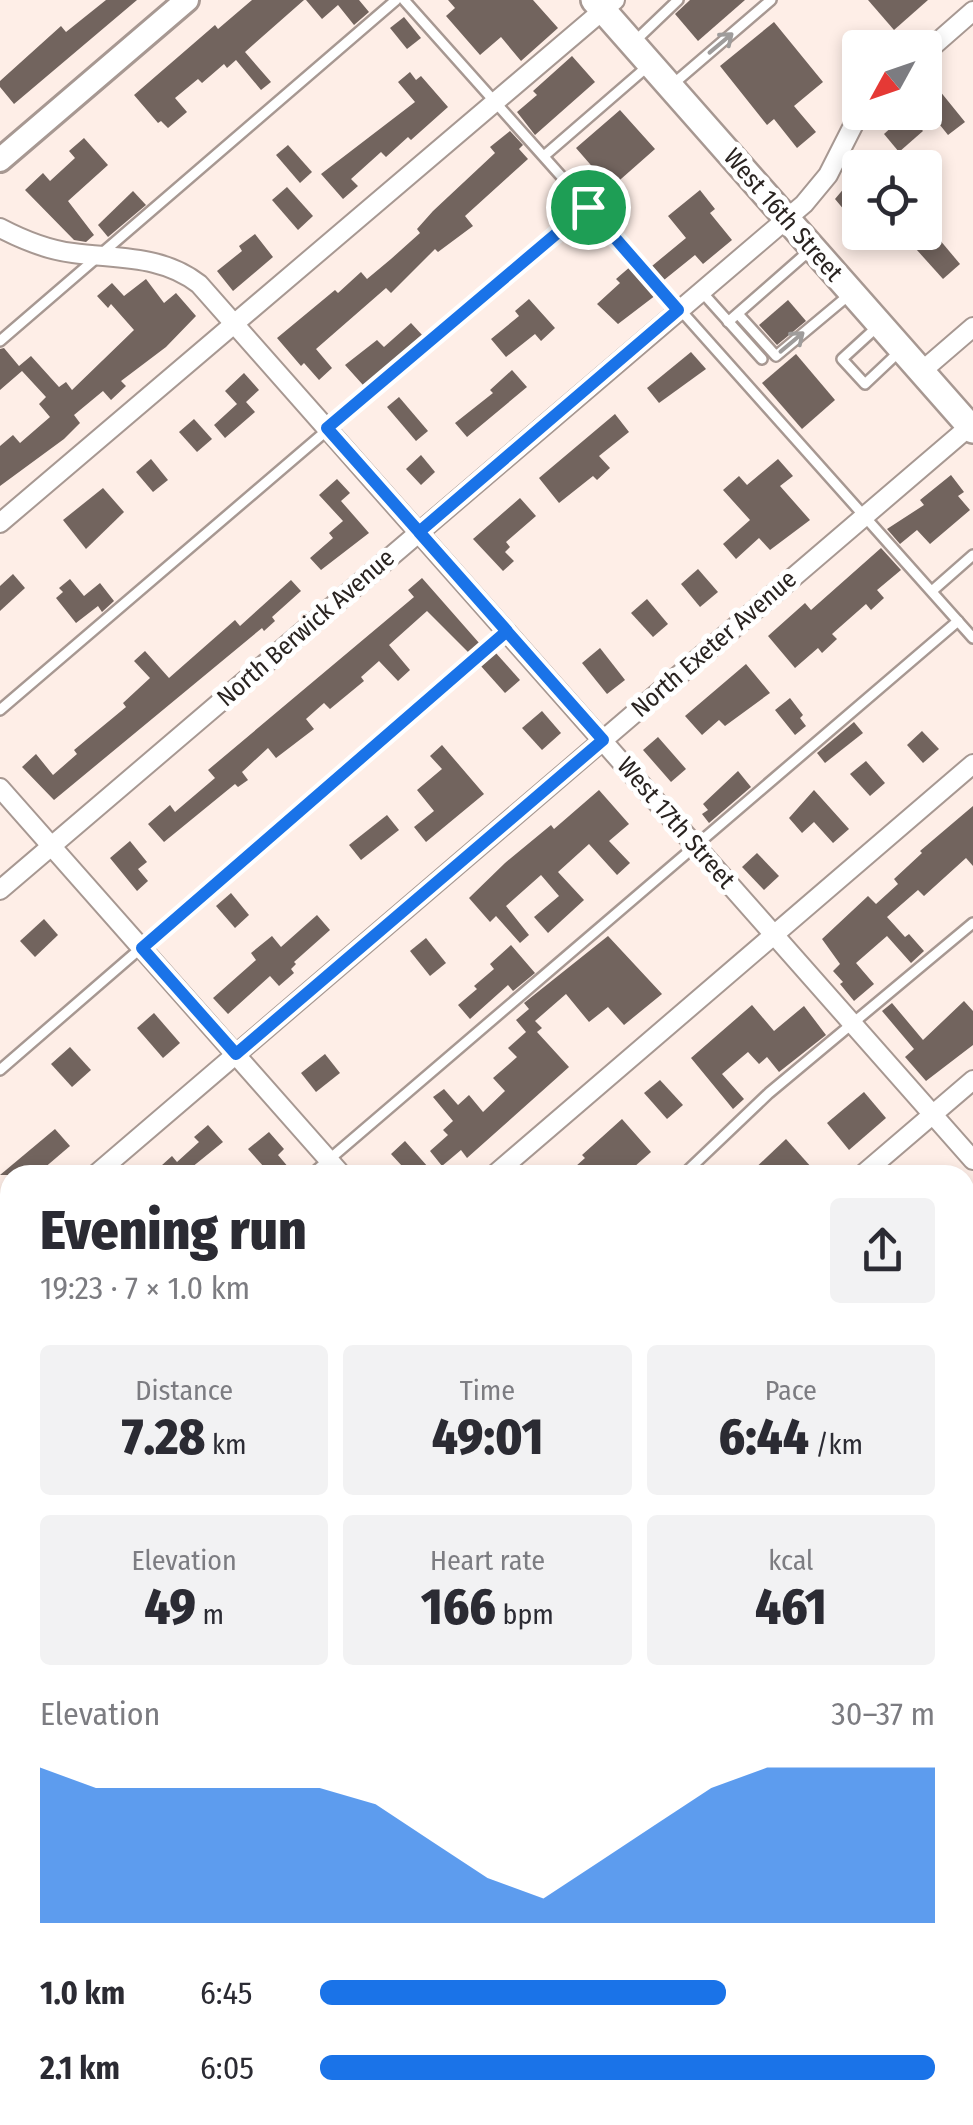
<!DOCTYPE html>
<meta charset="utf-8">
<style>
body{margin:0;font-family:"Fira Sans Condensed",sans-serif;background:#f2f2f3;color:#2b2b33;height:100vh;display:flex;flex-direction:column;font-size:38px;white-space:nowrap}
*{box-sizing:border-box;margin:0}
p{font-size:32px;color:#7c7c81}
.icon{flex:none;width:55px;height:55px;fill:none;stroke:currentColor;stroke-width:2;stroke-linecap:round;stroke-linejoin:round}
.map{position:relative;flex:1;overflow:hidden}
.side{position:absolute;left:0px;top:1165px;width:975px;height:960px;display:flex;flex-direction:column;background:#fff;border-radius:30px 30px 0 0;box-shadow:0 5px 15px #0003}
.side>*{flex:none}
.needle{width:65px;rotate:230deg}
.tools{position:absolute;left:842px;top:30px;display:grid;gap:20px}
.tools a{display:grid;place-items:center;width:100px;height:100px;border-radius:10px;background:#fff;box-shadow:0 5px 15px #0003;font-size:50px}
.pin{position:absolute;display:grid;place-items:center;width:85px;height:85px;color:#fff;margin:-42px;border:5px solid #fff;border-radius:50%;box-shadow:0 2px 10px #0007}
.round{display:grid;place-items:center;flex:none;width:105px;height:105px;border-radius:10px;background:#f2f2f3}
.summary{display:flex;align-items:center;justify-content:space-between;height:170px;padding:0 40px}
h1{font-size:55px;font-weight:800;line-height:75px}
.metrics{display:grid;grid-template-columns:repeat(3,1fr);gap:15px;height:170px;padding:10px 40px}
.metrics div{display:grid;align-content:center;border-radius:10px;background:#f2f2f3;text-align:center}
.metrics b{font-size:50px;font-weight:800}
.metrics small{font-size:28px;font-weight:400}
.metrics p{font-size:28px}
.chart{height:280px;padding:20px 40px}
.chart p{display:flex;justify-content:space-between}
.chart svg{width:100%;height:180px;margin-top:10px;fill:#1a73e8;opacity:.7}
ul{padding:0 40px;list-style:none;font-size:32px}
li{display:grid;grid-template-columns:160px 120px 1fr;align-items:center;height:75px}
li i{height:25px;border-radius:12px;background:#1a73e8}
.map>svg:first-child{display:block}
</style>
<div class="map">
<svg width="973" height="2125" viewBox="0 0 973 2125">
<rect width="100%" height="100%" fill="#feeee7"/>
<polygon fill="#c8ce9b" points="973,1971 973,2125 794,2125 806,2115 965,2115 965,1978"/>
<g fill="#72645e">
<polygon points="106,0 137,0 14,104 0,87 0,81 61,26 66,32"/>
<polygon points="252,0 304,0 245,52 271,82 261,90 236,60 227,68 224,64 202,83 198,79 175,98 187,112 168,128 161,121 158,123 134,95 215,25 218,29"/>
<polygon points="306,0 359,0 369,12 354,25 338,5 322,19"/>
<polygon points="448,0 533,0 558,28 521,61 501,37 480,55 446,16 455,8"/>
<polygon points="690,0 745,0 698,41 675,14"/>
<polygon points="868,0 928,0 894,30"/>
<polygon points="404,17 421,38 407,49 390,28"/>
<polygon points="774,22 823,82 794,106 816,132 797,148 774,119 767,125 720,66"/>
<polygon points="572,56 595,82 535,135 517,112 537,95 533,91"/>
<polygon points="410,72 416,80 421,76 448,107 411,140 408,137 386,157 381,152 351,179 358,186 343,199 321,174 415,102 398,82"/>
<polygon points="935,85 965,122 948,135 936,120 925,130 925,93"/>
<polygon points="620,110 655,149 596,201 581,184 596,171 576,148"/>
<polygon points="907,113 923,131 899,152 884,134"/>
<polygon points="510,131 523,145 519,149 528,159 465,216 473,226 438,252 435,249 391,293 386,288 316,349 332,368 319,380 304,363 301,366 277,338 335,290 338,293 361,272 367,279 391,259 420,233 417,229 433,211 495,153 490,147"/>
<polygon points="84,138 108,165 68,201 94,235 86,242 74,240 25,190 43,173 50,181 75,158 69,151"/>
<polygon points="288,145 312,172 300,183 276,155"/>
<polygon points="851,180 855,185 860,181 860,210 850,217 835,199"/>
<polygon points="287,187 313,216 298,230 272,200"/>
<polygon points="700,190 715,209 710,213 732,240 703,264 695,255 664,280 652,266 686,238 668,216"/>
<polygon points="133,191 146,205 108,237 98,225"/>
<polygon points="934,233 960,264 943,279 916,249"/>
<polygon points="255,234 273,257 233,291 217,271 242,251 239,246"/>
<polygon points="631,266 656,295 618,324 597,304 620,283 616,279"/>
<polygon points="146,279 164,303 176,293 196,316 166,347 121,381 126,386 111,400 103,391 74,415 80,423 64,439 0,486 0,446 13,435 20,443 50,417 39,404 46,397 22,371 0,390 0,349 4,348 19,366 31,356 59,387 66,382 72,390 134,330 111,304 108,308 97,296 112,283 124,296"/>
<polygon points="529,299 555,328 541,341 535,334 506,357 491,339 519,316 515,311"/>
<polygon points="788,300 806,321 777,345 759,325"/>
<polygon points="411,323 424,337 363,385 345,365 377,340 384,347"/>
<polygon points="691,352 706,369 659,403 647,388"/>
<polygon points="796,354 835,400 802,429 762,383"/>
<polygon points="512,370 527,387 467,437 455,423 493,393 490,390"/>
<polygon points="244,373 259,390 246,402 255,412 225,438 214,425 237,404 225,391"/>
<polygon points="399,397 428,431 416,441 387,407"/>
<polygon points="615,414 629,432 599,456 610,468 597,480 593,476 559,503 539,478"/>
<polygon points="194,419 212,439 197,452 179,432"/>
<polygon points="421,455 435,472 421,485 406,469"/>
<polygon points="151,459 168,480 153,492 136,472"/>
<polygon points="778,459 793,476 780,486 810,520 770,550 759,538 736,559 723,544 750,520 723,490 739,476 747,485"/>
<polygon points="951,475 964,492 958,496 970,510 930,544 917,530 900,544 887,529 924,505 920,500"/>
<polygon points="337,479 350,493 341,501 369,533 321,570 310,558 333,538 329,533 343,521 319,495"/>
<polygon points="103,488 124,512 86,549 63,520"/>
<polygon points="520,498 536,516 506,542 510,547 505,552 514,561 503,571 473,539"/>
<polygon points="881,548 901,570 877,590 884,598 871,610 866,604 832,634 837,639 822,653 818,648 795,668 768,636 805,603 811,610"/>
<polygon points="698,569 718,592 700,607 681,584"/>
<polygon points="13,574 25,588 0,611 0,586"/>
<polygon points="422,578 480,644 469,653 427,611 389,645 410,670 398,681 379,661 361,677 364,681 330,709 324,703 306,719 314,729 276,758 268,748 242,772 248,780 238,787 235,784 164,842 148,824 170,805 175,812 215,778 208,770 414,597 408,590"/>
<polygon points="70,579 84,596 100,583 114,601 102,612 98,606 76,623 56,598 63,592 59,588"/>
<polygon points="291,580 301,591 272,617 275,621 264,631 262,628 54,800 22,767 36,754 53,775 77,754 74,750 126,707 123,703 150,678 134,661 145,651 169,678 235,620 240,626"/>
<polygon points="647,599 668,624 653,637 631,613"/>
<polygon points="600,648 625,680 607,694 582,663"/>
<polygon points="495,652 520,680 505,693 480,665"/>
<polygon points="746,664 770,693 725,726 719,720 702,735 685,716"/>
<polygon points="790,698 803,715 800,718 806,726 795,735 775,710"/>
<polygon points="542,711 561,733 542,750 522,728"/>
<polygon points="854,722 863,733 825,763 817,753"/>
<polygon points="922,731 939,749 923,763 907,745"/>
<polygon points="658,737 686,769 671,782 643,750"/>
<polygon points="442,745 484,794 426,842 414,827 434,811 417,790 442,769 430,756"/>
<polygon points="866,761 885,783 870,796 850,774"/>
<polygon points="738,771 751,787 709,823 702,814 708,810 703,804"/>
<polygon points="599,790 629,824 609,841 630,863 617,875 589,844 558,872 584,900 548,933 534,917 559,896 541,875 506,906 529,935 520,943 496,916 490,922 469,898 505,863 551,825 554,829"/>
<polygon points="814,790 849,829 833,843 814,822 802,833 789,818"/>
<polygon points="973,806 973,866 966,858 924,896 918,890 887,917 905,937 909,934 924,951 911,963 887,936 856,963 874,984 854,1001 840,984 843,982 833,971 840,964 822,939 868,896 876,904 898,884 894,879 922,853 920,851"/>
<polygon points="387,815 399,830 361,860 349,845"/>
<polygon points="130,841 147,862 138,869 148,881 137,891 110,858"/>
<polygon points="757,853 779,876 764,890 742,867"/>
<polygon points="231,893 249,915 235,928 216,906"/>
<polygon points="317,915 330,930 294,962 296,964 291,969 294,973 279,986 270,976 228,1014 213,998 256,960 251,953 272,936 281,947"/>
<polygon points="44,919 58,935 35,957 20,941"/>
<polygon points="608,936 662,994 624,1025 608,1007 589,1022 566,994 535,1021 542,1028 537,1032 569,1067 467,1158 461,1150 442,1166 430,1151 448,1135 443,1130 453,1121 433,1097 444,1089 458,1105 469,1095 483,1112 505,1091 493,1078 517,1057 508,1048 526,1032 516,1020 529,1009 524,1003"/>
<polygon points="426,938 446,963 430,976 410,951"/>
<polygon points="511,945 535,973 513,991 508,985 470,1019 458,1005 477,989 474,986 494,969 490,964"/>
<polygon points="964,1001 973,1011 973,1045 926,1081 905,1057 914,1049 882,1011 892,1003 923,1040"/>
<polygon points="752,1005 774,1031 804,1006 826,1035 779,1072 767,1057 759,1064 748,1052 722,1074 744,1099 733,1109 691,1058"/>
<polygon points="154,1013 180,1043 163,1058 137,1028"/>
<polygon points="70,1047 91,1070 72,1087 51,1064"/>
<polygon points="325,1054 340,1073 316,1092 301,1073"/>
<polygon points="660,1080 683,1105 667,1119 644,1093"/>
<polygon points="864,1092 886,1118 849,1150 827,1123"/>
<polygon points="622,1119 651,1152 625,1175 566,1175 585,1158 582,1155"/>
<polygon points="208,1125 223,1142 186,1172 189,1175 151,1175 172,1156 177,1162 199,1142 194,1137"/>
<polygon points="55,1129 70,1146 36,1175 0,1175"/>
<polygon points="269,1132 284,1149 278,1155 295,1175 271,1175 248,1149"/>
<polygon points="786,1139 812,1168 805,1175 748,1175"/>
<polygon points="405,1141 428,1167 419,1175 391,1175 402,1166 391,1154"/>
</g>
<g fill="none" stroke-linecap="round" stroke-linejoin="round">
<defs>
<g id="lane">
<polyline points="404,0 973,638"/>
<polyline points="633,43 678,0"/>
<polyline points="672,85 771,0"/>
<polyline points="544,156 648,66"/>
<polyline points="701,291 762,359"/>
<polyline points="738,314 776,356 849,295"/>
<polyline points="728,322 809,251"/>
<polyline points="877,327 842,359 865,384 900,351"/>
<polyline points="0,341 396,0"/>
<polyline points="932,591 973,555"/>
<polyline points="0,710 588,207"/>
<polyline points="0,1070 507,631"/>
<polyline points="311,1175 958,621"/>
<polyline points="683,1175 769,1093 973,923"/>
<polyline points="965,1241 973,1234"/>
<polyline points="0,1441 10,1432"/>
<polyline points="965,1563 973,1556"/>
<polyline points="0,1758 10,1749"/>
<polyline points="0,2070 10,2062"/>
<polyline points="306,2125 317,2115"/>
</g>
<g id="street">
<polyline points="925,53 973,11"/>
<path d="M 0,228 C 23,240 47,250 73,253 C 118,259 162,255 199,284 L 973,1160"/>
<polyline points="922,371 973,327"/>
<polyline points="0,523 615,0"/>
<polyline points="0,788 342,1175"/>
<polyline points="0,890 804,204 828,175 860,112"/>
<polyline points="95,1175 970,426"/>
<polyline points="494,1175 973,764"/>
<polyline points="862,1175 973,1080"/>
<polyline points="0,1256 10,1247"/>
<polyline points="965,1401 973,1395"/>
<polyline points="0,1519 10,1531"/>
<polyline points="0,1599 10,1590"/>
<polyline points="965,1717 973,1710"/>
<polyline points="0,1914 10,1906"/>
<polyline points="124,2125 136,2115"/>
<polyline points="489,2125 500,2115"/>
</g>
<polyline id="secondary" points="0,160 187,0"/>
<polyline id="primary" points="594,0 973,430"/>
</defs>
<use href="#lane" stroke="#a79892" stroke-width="14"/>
<use href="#street" stroke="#a79892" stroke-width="22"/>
<use href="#secondary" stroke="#a79892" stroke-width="28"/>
<use href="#primary" stroke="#a79892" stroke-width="30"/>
<g stroke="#beb1ab" stroke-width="2.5" stroke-dasharray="5 5" stroke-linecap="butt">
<polyline points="965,1986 973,1980"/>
<polyline points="804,2125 816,2115"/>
</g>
<use href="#lane" stroke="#fff" stroke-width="9"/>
<use href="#street" stroke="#fff" stroke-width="18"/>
<use href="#secondary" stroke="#fff" stroke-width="22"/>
<use href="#primary" stroke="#fff" stroke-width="25"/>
<defs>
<g id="rail">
<polyline points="965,1921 973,1914"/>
<polyline points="728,2125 740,2115"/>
</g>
</defs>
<use href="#rail" stroke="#564e4a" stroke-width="9"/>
<use href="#rail" stroke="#fff" stroke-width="5" stroke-dasharray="15" stroke-linecap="butt"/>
</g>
<defs><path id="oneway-shaft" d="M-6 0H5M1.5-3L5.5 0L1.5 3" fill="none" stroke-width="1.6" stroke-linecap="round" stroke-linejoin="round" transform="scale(2.5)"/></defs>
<g stroke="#9f9c9b">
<use href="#oneway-shaft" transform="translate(721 43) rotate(-40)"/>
<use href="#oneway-shaft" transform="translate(792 342) rotate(-40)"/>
</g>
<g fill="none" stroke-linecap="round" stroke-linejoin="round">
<defs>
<polyline id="route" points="588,207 678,310 419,532 603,740 236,1054 142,948 507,631 327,428 588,207"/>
</defs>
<use href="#route" stroke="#fff" stroke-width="20"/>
<use href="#route" stroke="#1a73e8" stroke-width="12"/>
</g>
<g text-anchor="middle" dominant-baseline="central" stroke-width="10" stroke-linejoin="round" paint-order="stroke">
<g font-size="25" fill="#292320" stroke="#fff">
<text transform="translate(783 215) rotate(49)">West 16th Street</text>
<text transform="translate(306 628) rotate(-41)">North Berwick Avenue</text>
<text transform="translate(714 644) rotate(-41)">North Exeter Avenue</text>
<text transform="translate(676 823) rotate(49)">West 17th Street</text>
</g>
</g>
</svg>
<div class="tools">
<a><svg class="needle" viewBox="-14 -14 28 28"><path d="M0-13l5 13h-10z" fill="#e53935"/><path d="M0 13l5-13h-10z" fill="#7c7c81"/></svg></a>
<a><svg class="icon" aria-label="locate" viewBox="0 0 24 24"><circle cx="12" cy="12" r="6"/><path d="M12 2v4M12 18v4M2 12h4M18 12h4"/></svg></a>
</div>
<div class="pin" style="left:588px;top:207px;background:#1e9e55"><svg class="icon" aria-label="arrive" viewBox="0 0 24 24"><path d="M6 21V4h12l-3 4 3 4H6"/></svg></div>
<section class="side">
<div class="summary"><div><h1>Evening run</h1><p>19:23 · 7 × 1.0 km</p></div><a class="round"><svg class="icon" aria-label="share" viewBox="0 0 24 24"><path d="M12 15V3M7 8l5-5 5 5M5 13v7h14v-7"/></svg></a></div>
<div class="metrics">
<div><p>Distance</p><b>7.28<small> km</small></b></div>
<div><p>Time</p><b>49:01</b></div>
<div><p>Pace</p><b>6:44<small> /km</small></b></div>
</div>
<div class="metrics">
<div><p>Elevation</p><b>49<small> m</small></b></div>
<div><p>Heart rate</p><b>166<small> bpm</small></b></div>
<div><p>kcal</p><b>461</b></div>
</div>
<div class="chart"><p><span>Elevation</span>30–37 m</p>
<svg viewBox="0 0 160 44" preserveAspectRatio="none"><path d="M0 44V6L10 11L20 11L30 11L40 11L50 11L60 15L70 24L80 33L90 38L100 29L110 20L120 11L130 6L140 6L150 6L160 6V44z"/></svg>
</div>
<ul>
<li><b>1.0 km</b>6:45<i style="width:66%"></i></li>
<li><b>2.1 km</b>6:05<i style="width:100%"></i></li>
</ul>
</section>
</div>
